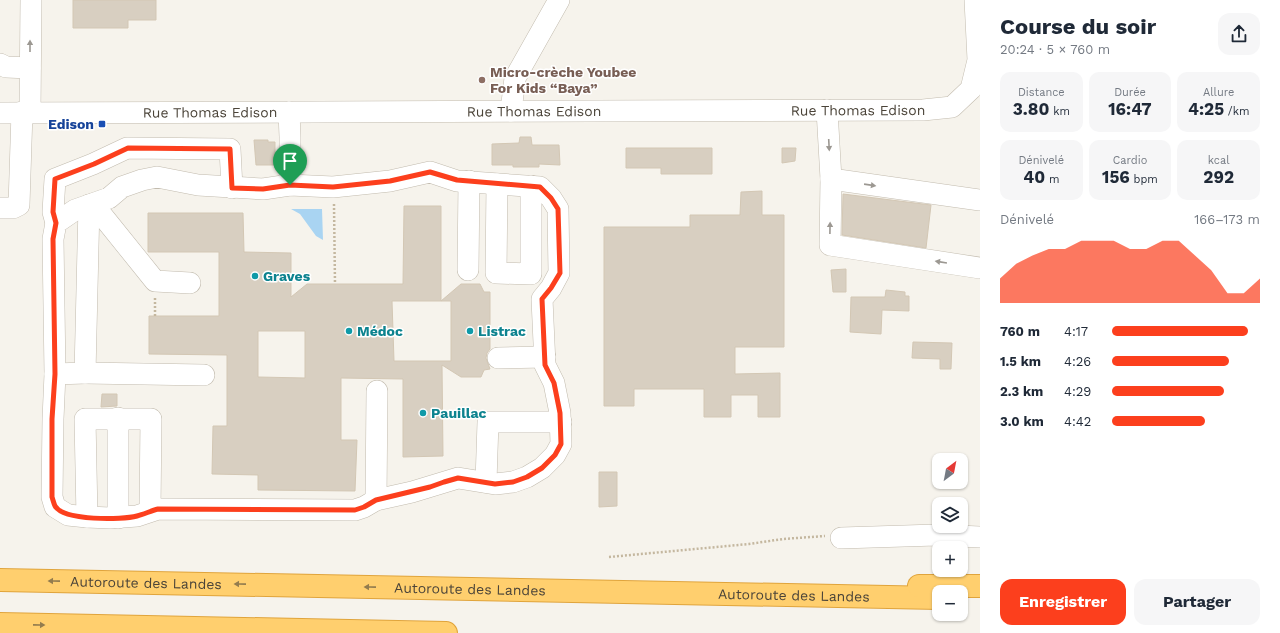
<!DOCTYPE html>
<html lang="fr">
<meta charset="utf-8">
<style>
body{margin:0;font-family:"Work Sans",sans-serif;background:#f6f6f7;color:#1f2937;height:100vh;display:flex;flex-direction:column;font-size:15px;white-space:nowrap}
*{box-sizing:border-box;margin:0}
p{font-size:13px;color:#747a83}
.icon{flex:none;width:22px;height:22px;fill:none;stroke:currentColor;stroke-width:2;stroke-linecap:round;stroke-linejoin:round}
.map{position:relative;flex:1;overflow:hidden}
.sheet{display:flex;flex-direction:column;background:#fff;width:300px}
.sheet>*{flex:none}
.needle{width:26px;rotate:32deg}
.controls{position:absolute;left:932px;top:453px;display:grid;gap:8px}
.controls a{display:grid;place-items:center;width:36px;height:36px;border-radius:8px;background:#fff;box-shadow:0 1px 3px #0004;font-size:20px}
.pin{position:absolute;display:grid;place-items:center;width:34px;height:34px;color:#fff;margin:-41px -17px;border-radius:50% 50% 50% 0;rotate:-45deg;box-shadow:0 0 4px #0007}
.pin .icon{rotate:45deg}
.round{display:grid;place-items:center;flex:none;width:42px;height:42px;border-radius:12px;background:#f6f6f7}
.head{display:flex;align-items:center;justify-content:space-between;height:68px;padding:0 20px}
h1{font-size:22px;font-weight:700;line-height:30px}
.figures{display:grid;grid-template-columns:repeat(3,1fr);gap:6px;height:68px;padding:4px 20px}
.figures div{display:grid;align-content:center;border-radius:10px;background:#f6f6f7;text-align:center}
.figures b{font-size:17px;font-weight:700}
.figures small{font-size:11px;font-weight:400}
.figures p{font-size:11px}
.chart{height:112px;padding:8px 20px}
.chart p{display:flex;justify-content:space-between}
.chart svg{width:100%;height:72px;margin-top:4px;fill:#fc3f1d;opacity:.7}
.action{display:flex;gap:8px;margin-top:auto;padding:8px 20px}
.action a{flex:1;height:46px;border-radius:12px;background:#fc3f1d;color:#fff;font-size:16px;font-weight:700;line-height:46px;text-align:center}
.action a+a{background:#f6f6f7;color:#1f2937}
ul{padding:0 20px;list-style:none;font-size:13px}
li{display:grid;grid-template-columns:64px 48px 1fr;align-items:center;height:30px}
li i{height:10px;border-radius:5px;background:#fc3f1d}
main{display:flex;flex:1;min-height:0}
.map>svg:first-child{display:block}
</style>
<main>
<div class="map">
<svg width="980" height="633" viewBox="0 0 980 633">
<rect width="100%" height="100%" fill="#f6f3ec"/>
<polygon fill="#a9d4f2" points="291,209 322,209 323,240 316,236 300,214"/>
<g fill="#d8cfc1" stroke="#d3c7b4" fill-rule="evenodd">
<polygon points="73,0 156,0 156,20 128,20 128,28 73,28"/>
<polygon points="520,137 531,137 532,145 559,145 560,165 539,164 539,167 513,167 513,165 492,165 492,144 519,143"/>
<polygon points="254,140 268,140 268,142 275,142 275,165 256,165"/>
<polygon points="626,148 712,148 712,174 661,174 661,168 626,168"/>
<polygon points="782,148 796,148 795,161 782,163"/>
<polygon points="762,191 762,215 784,215 784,347 735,347 735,374 780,373 780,417 758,417 758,395 731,395 731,417 704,417 704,389 634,389 634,406 604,406 604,227 690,227 690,215 740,215 741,192"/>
<polygon points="843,194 931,205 926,248 842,235"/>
<path d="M 404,206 L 441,206 L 441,301 L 392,301 L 394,361 L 451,361 L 451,301 L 441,301 L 461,284 L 480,284 L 484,292 L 490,292 L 490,349 L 487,353 L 486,358 L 490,369 L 484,370 L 481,377 L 461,377 L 442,365 L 443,456 L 403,457 L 403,379 L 341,378 L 341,440 L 357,440 L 355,491 L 258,490 L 258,475 L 212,474 L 213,426 L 227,426 L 227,355 L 149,354 L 149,316 L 219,316 L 219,252 L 148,252 L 148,213 L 243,213 L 244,252 L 291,253 L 291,297 L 307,284 L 403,284 ZM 258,331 L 305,331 L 305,378 L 258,377 Z"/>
<polygon points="846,269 846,292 833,292 831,270"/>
<polygon points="886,290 905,292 905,296 909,296 909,311 882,310 881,334 850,332 851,297 885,297"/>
<polygon points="913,342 952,343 951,369 940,369 940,359 912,358"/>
<polygon points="102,394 117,394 117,406 101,407"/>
<polygon points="599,472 617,472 617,506 599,507"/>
</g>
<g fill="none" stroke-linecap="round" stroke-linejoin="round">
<defs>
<g id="minor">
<polyline points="0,64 6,67 30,68"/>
<polyline points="827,110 831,179 830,245 980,268"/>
<polyline points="511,111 515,78 559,0"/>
<polyline points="289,112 290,137 290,185"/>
<path id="s1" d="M 0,113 L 923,110 L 952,107 L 971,89 L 978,60 L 975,0"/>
<polyline points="30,113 31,0"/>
<polygon points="430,172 457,181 540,187 551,198 558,209 559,273 551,288 542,299 545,365 554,383 560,413 561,444 555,455 542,468 527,477 513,482 495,484 458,478 412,492 376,500 364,507 355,510 158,509 137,516 110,518 87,517 68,515 55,507 52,497 53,419 55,374 53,239 56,223 75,210 109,198 122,187 142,180 157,177 198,185 263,189 290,185 333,187 390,181"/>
<polyline points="831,179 980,200"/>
<polyline points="497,184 496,273 531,274 531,186"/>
<polyline points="93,204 155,281 190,283"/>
<polyline points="0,208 13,208 19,205 22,112"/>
<polyline points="56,223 53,212 55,179 93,164 127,148 230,149 232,188"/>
<polyline points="468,270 469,181"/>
<polyline points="498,358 545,357"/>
<polyline points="85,373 204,375"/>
<polyline points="55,374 85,373 89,205"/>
<polyline points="118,418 118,518"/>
<polyline points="486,482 488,422 561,422"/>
<polyline points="376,500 377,391"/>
<polyline points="87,517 85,419 151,419 150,511"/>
<polyline points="841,538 936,535 980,537"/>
</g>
<g id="highway">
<path id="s2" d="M 0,580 L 939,598"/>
<polyline points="919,586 980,586"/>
<polyline points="0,624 446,633"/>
</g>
</defs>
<use href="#minor" stroke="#c2bbae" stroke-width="22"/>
<use href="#highway" stroke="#e0a43c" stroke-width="24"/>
<g stroke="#c4b79f" stroke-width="2.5" stroke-dasharray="2 2" stroke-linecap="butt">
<polyline points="334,204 335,284"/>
<polyline points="155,316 155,297"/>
<polyline points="609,557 749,544 783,539 825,536"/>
</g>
<use href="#minor" stroke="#fff" stroke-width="21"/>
<use href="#highway" stroke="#ffcf6e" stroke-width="22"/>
</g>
<defs><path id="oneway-solid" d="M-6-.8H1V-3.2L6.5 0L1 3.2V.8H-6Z"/></defs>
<g fill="#9c9892">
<use href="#oneway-solid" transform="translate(30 46) rotate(-90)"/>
<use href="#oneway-solid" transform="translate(829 145) rotate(87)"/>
<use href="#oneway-solid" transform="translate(870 185) rotate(8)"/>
<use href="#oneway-solid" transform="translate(830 228) rotate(-89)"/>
<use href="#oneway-solid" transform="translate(941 262) rotate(-171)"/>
</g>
<g fill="#937c4e">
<use href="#oneway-solid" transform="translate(54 581) rotate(-179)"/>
<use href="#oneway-solid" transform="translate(240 584) rotate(-179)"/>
<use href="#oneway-solid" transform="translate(370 587) rotate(-179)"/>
<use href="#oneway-solid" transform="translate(39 625) rotate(1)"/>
</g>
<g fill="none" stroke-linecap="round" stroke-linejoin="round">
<defs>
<path id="route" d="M 128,148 L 230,149 L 232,188 L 263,189 L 290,185 L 333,187 L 390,181 L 430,172 L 457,180 L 540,187 L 551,198 L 558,209 L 560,273 L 551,288 L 542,299 L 545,365 L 554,383 L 560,413 L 561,444 L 555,455 L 542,468 L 527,477 L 513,482 L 495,484 L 458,478 L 444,482 L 430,487 L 376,500 L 364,507 L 355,510 L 158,509 C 151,511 144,514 137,516 C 122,520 64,521 55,506 C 54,504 53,500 52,497 L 52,419 L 55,374 L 53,239 L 56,223 L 53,212 L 55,179 L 94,164 Z"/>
</defs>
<use href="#route" stroke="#fff" stroke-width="8"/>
<use href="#route" stroke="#fc3f1d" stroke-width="5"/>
</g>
<circle fill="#8d6e63" stroke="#fff" stroke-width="1.5" cx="482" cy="80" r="4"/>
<rect fill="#1a4fb4" stroke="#fff" stroke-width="1.5" x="98" y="120" width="8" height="8" rx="2"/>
<g fill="#0f9aa8" stroke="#fff" stroke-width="1.5">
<circle cx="255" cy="276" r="4"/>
<circle cx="349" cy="331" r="4"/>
<circle cx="470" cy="331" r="4"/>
<circle cx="423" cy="413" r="4"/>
</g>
<g text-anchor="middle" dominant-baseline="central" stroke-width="3" stroke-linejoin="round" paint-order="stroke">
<g font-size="14" font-weight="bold" fill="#785e54" stroke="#fff" text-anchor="start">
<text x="490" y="72">Micro-crèche Youbee<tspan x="490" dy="16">For Kids “Baya”</tspan></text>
</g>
<g font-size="14" fill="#4b4439" stroke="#fff">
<text stroke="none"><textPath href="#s1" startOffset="858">Rue Thomas Edison</textPath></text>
<text stroke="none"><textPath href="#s1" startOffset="534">Rue Thomas Edison</textPath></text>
<text stroke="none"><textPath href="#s1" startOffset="210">Rue Thomas Edison</textPath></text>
<text stroke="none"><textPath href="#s2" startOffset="146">Autoroute des Landes</textPath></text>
<text stroke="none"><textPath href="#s2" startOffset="470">Autoroute des Landes</textPath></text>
<text stroke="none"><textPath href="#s2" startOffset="794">Autoroute des Landes</textPath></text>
</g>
<g font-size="14" font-weight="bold" fill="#164399" stroke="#fff" text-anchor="end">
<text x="94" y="124">Edison</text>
</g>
<g font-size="14" font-weight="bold" fill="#0d838f" stroke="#fff" text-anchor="start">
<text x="263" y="276">Graves</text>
<text x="357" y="331">Médoc</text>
<text x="478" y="331">Listrac</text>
<text x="431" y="413">Pauillac</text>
</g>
</g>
</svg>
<div class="controls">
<a><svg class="needle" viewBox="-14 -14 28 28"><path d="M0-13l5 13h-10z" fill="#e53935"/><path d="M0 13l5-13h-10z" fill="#747a83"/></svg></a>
<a><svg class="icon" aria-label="layers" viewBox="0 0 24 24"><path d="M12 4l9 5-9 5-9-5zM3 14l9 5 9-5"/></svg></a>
<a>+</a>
<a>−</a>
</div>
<div class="pin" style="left:290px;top:185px;background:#1e9e55"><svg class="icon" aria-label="arrive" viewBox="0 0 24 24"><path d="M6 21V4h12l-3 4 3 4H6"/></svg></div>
</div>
<section class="sheet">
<div class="head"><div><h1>Course du soir</h1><p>20:24 · 5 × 760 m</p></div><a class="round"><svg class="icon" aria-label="share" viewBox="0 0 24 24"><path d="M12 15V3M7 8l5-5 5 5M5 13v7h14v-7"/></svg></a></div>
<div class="figures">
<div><p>Distance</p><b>3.80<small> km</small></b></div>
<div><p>Durée</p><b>16:47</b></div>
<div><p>Allure</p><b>4:25<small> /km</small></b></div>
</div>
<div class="figures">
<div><p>Dénivelé</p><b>40<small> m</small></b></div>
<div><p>Cardio</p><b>156<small> bpm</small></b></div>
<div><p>kcal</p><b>292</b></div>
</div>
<div class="chart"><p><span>Dénivelé</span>166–173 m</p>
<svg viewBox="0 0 160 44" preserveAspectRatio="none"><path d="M0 44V29L10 20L20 15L30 11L40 11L50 6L60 6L70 6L80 11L90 11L100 6L110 6L120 15L130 24L140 38L150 38L160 29V44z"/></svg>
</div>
<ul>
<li><b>760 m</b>4:17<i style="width:92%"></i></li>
<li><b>1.5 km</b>4:26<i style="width:79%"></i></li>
<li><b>2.3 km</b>4:29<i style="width:76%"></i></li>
<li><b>3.0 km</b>4:42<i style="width:63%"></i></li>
</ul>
<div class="action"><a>Enregistrer</a><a>Partager</a></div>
</section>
</main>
